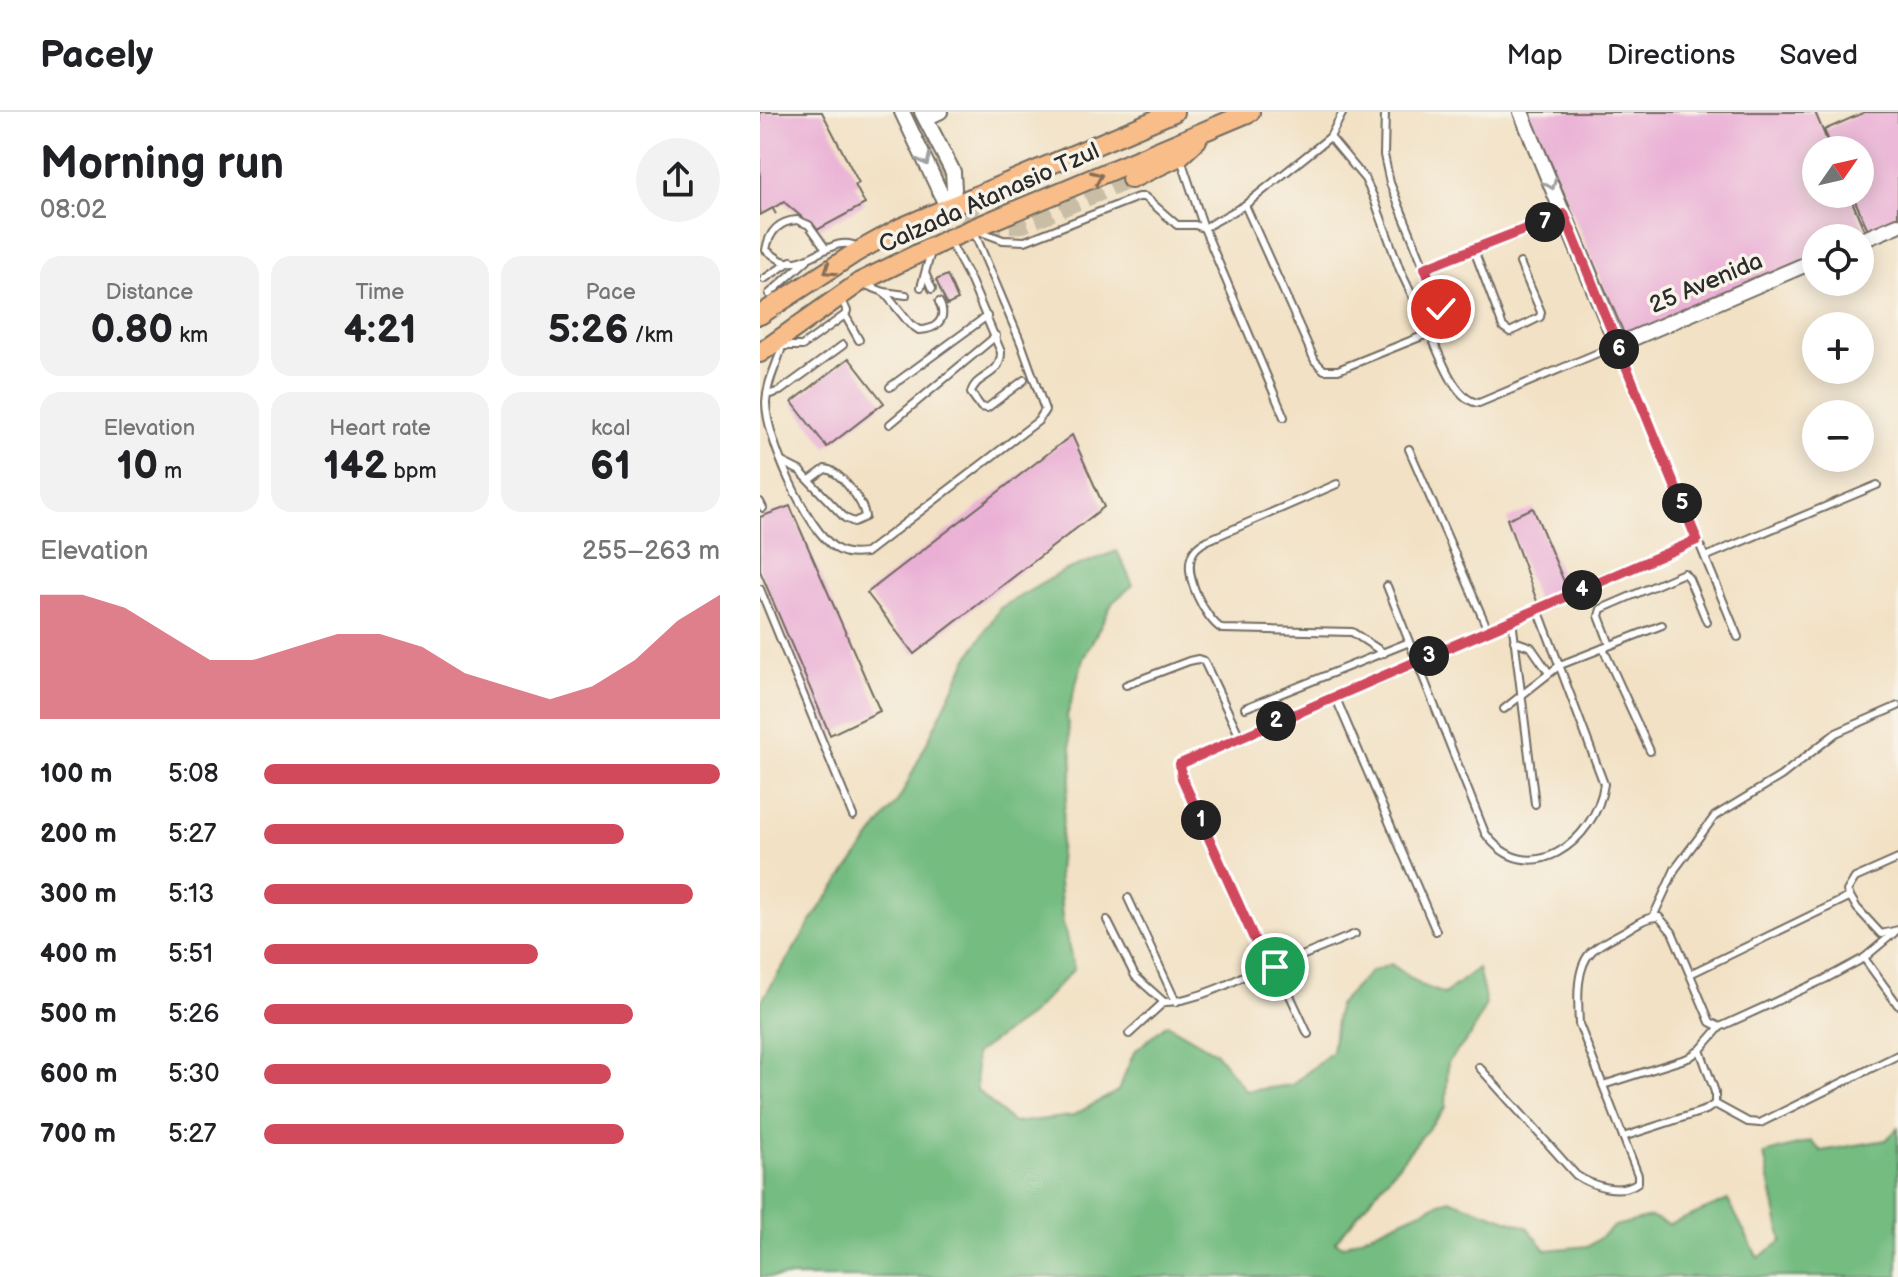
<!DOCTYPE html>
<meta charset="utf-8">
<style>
body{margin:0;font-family:"Balsamiq Sans",sans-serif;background:#f2f2f2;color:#202124;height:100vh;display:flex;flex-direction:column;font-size:30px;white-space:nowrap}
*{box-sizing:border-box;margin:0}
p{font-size:26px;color:#757577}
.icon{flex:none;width:44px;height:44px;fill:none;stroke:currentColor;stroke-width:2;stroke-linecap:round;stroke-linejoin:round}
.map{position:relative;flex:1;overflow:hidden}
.side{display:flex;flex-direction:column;background:#fff;width:760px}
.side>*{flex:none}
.needle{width:52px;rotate:56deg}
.controls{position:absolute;left:1042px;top:24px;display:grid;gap:16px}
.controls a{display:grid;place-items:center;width:72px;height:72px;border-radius:50%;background:#fff;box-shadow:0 4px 20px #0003;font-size:40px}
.pin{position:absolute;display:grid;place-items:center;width:68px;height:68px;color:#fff;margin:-34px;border:4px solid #fff;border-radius:50%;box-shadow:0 2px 8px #0007}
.km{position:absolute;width:40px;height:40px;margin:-20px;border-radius:50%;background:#222;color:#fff;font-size:22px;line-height:40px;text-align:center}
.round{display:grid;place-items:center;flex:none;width:84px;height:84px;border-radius:42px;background:#f2f2f2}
.head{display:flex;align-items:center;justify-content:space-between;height:136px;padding:0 40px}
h1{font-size:44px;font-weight:800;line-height:60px}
.figures{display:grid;grid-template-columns:repeat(3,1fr);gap:12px;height:136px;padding:8px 40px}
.figures div{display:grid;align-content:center;border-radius:20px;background:#f2f2f2;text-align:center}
.figures b{font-size:40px;font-weight:800}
.figures small{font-size:22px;font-weight:400}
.figures p{font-size:22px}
.chart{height:224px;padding:16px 40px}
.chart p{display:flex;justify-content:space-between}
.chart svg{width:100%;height:144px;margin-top:8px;fill:#d1495b;opacity:.7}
ul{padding:0 40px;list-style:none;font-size:26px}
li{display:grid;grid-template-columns:128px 96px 1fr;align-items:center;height:60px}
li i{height:20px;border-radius:10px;background:#d1495b}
header{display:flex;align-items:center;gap:48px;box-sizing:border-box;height:112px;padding:0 40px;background:#fff;border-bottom:2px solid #e0e0e0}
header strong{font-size:38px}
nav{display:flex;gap:44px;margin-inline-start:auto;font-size:28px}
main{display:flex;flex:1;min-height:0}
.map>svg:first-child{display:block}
</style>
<header>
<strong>Pacely</strong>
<nav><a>Map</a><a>Directions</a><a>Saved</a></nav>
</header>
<main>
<section class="side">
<div class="head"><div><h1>Morning run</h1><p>08:02</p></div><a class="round"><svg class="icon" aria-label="share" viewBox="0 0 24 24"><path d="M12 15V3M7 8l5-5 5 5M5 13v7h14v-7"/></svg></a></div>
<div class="figures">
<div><p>Distance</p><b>0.80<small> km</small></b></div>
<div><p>Time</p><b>4:21</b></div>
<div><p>Pace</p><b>5:26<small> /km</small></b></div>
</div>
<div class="figures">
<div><p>Elevation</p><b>10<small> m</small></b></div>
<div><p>Heart rate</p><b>142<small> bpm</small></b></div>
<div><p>kcal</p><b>61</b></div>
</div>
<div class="chart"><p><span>Elevation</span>255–263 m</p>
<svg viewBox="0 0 160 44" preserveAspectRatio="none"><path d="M0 44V6L10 6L20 10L30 18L40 26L50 26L60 22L70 18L80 18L90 22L100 30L110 34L120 38L130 34L140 26L150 14L160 6V44z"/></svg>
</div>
<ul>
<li><b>100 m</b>5:08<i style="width:100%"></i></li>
<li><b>200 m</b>5:27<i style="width:79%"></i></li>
<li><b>300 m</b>5:13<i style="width:94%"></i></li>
<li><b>400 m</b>5:51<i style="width:60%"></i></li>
<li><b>500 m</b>5:26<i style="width:81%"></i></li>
<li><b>600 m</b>5:30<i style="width:76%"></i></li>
<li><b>700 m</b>5:27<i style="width:79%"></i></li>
</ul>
</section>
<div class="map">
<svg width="1138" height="1165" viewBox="0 0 1138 1165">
<rect width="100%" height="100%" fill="#f7f3e8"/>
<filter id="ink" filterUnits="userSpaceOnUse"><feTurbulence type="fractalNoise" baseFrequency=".0125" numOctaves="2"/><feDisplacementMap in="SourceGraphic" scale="16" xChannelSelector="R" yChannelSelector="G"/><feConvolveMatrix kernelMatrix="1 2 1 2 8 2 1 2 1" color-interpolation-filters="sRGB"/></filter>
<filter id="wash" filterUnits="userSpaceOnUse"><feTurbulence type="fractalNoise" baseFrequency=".006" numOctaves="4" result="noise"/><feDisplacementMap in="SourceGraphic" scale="32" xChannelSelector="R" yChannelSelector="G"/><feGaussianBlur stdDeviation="1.8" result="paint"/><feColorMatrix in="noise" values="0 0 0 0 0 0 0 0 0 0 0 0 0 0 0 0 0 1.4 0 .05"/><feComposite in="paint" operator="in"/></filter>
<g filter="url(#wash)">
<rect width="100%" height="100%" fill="#f2e1c4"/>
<polygon fill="#74bc81" stroke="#507456" stroke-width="2" points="357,439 373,473 353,490 323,547 307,604 313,654 304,697 298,759 302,807 314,857 269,904 215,942 217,978 253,1011 312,1004 358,979 374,940 407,912 455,940 486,979 532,973 572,940 578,893 610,860 631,852 661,873 684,882 718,856 726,892 711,923 688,950 686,995 575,1130 583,1134 689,1087 767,1115 786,1138 829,1134 855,1114 890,1105 909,1113 968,1088 998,1146 1022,1129 1004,1042 1051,1029 1061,1039 1126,1028 1138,1016 1138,1165 0,1165 0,891 59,797 141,684 207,548 240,496 304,459"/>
<g id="blocks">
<g fill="#eaafd5">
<polygon points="0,0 62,0 99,71 95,73 105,92 57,118 24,90 0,103"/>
<polygon points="769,0 1055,0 1071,38 1056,38 1056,82 1089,82 1106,122 1097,126 1056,126 1056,143 865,224"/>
<polygon points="1105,0 1138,0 1138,105 1108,118 1092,82 1100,82 1100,38 1073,38 1064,18"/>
<polygon points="187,163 198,188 187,193 176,168"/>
<polygon points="89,246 124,291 67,335 32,290"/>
<polygon points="312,323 344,395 154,542 107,481"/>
<polygon points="30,394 120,599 70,623 0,459 0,405"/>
<polygon points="773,396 808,479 778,492 747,407"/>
</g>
</g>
</g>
<g filter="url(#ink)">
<use href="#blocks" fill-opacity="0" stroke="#716b61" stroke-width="2"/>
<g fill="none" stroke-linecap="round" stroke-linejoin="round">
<polyline stroke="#cabda5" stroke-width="18" stroke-dasharray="18 9" stroke-linecap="butt" points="151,0 184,69 202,98 218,109 240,113 263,112 371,67"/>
<defs>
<g id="service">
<polyline points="625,0 624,43 630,71 681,197"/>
<polyline points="421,47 444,116 524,305"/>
<polyline points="485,93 555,249 564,258 578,258 670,221 640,158 613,84 605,67 570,25"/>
<polyline points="216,118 243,128 265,129 378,85 385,85 417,113 435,113 444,116 485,93 570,25 583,0"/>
<path d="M 189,128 L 211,169 L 241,240 C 241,266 216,261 211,281 L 221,295 L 227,296 L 264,268"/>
<path d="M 66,137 L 49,113 L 37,108 C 19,109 9,120 6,138 C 11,141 17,147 23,149 C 49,158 74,119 99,136"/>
<polyline points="714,138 743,215 750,220 780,205 781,200 760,151"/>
<polyline points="665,156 803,103"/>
<polyline points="166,163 172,177"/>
<polyline points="4,167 31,149"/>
<polyline points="103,172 124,180 146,183"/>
<polyline points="161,175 171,140"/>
<path d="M 124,180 L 150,212 L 159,218 C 177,218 188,206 179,190"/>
<polyline points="9,182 47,148"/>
<polyline points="85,203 99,228"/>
<path d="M 670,221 C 679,241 695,290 719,291 L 857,233 L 978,525"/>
<path d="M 23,231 C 18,252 7,268 6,290 C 6,326 46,418 77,437 C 87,443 95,442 106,441 L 278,309 L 285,298 L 261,231 L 214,120"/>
<polyline points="23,234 42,234 85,203 87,199 82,188"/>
<polyline points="130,275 227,204"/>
<polyline points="7,283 20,279 83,233"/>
<polyline points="130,312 236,224"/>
<polyline points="649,337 728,518"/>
<path d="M 22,350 L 40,359 L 85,406 L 94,410 L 105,405 C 104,390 79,358 65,357 L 50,368"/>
<path d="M 577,372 L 446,429 C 441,432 434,437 432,443 C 423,463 445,507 462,517 L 592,520 L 624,541"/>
<polyline points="0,390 3,396"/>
<polyline points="945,445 1117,373"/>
<path d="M 627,474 L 725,721 C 768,781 836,729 844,672 L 778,497"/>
<polyline points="0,477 93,704"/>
<polyline points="752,508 775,692"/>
<polyline points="754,529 771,535 789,561"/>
<polyline points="850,533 839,504 841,497 924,461 929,467 947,510"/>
<polyline points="843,536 890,639"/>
<polyline points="366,573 429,549 438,547 444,549 480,625"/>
<polyline points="575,584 676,819"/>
<polyline points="485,596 647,531"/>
<polyline points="744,597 800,553 902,513"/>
<polyline points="1138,747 1095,766 1087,779 1097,796 1121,822 1138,818"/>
<polyline points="368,786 416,890"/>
<polyline points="893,805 915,757 955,704 1021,664 1076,621 1138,594"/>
<path d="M 347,808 L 375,864 L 404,890 C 426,891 490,868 501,848 L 500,840 L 422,666 L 420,652 L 937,428"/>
<polyline points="500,840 520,862 548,922"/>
<polyline points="1104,846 1138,893"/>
<polyline points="515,855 595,822"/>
<polyline points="930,862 1089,785"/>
<polyline points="369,922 404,890"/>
<path d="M 719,955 L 816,1063 C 832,1074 861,1083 878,1070 L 878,1063 L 819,912 C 818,890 815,855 832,839 C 841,831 854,825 865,819 C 875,813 887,804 899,805 L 912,820 L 950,910 L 960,915 L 1065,867 L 1104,846 L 1134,821"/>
<polyline points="843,973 928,946 940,938 960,915"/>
<polyline points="955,992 988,1010 1000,1011 1138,943"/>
<polyline points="863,1025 946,998 955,992 955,980 940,938"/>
</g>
<polyline id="minor" points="166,7 181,0"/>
<g id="tertiary">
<polyline points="142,0 188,97"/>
<polyline points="162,0 193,60 194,77 188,97"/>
<polyline points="761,0 857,233 1056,148"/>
<polyline points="1100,129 1138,113"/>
</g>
<g id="primary">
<polyline points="371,67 420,44 437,28"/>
<polyline points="0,203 95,141 140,116 414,0"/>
<polyline points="0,241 100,170 188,127 490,0"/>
</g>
</defs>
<use href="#service" stroke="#716b61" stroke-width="10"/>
<use href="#minor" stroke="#716b61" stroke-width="16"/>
<use href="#tertiary" stroke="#716b61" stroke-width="18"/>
<use href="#primary" stroke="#716b61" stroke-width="22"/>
<polyline stroke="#716b61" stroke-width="2" stroke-dasharray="6 6" stroke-linecap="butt" points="13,97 18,106"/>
<use href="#service" stroke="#fff" stroke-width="6"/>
<use href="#minor" stroke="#fff" stroke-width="12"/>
<use href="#tertiary" stroke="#fff" stroke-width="14"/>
<use href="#primary" stroke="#f8bd89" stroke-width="18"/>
</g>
<defs><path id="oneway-chevron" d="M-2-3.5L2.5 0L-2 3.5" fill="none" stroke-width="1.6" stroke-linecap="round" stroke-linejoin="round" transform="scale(2)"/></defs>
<g stroke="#a0a0a0">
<use href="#oneway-chevron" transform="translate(165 48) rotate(65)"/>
<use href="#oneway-chevron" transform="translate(791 72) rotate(68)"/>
</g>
<g stroke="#876d55">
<use href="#oneway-chevron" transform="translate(337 65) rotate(-23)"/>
<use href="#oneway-chevron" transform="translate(69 158) rotate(147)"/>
</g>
</g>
<g fill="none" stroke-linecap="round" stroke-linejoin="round" filter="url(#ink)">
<defs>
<polyline id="route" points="515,855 500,840 422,666 420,652 937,428 804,102 665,156 681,197"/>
</defs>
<use href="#route" stroke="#fff" stroke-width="16"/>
<use href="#route" stroke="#d1495b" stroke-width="10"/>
</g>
<g text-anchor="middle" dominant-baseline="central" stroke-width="7" stroke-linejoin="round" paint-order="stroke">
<g font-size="24" fill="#2b2b2b" stroke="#f7f3e8">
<text transform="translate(229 86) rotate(-24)">Calzada Atanasio Tzul</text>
<text transform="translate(946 171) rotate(-23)">25 Avenida</text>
</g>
</g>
</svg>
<div class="controls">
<a><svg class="needle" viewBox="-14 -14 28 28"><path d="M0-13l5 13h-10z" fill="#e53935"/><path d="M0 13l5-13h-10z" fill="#757577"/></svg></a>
<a><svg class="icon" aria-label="locate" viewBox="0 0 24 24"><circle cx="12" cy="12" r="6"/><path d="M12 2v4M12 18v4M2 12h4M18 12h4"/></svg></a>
<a>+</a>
<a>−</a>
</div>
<div class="pin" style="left:515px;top:855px;background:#1e9e55"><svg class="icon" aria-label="arrive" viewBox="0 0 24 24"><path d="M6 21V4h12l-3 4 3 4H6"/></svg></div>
<div class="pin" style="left:681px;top:197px;background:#d93025"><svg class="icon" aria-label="check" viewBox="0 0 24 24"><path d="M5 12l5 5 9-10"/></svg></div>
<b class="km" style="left:441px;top:708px">1</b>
<b class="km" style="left:516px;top:609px">2</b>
<b class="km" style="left:669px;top:544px">3</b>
<b class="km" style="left:822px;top:478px">4</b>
<b class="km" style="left:922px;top:391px">5</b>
<b class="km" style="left:859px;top:237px">6</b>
<b class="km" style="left:785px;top:110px">7</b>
</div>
</main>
